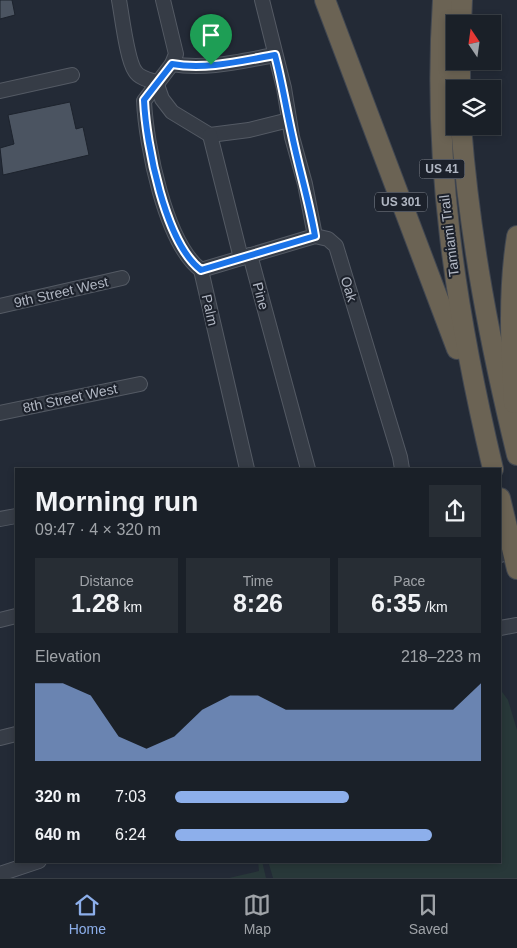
<!DOCTYPE html>
<meta charset="utf-8">
<style>
body{margin:0;font-family:Helvetica,sans-serif;background:#272d34;color:#f1f3f6;height:100vh;display:flex;flex-direction:column;font-size:19px;white-space:nowrap}
*{box-sizing:border-box;margin:0}
p{font-size:16px;color:#9fa3a8}
.icon{flex:none;width:28px;height:28px;fill:none;stroke:currentColor;stroke-width:2;stroke-linecap:round;stroke-linejoin:round}
.map{position:relative;flex:1;overflow:hidden}
.sheet{position:absolute;left:15px;top:468px;width:486px;height:395px;display:flex;flex-direction:column;background:#1a2028;border-radius:0px;box-shadow:0 2px 8px #0003,0 0 0 1px #383e45}
.sheet>*{flex:none}
.needle{width:32px;rotate:347deg}
.tools{position:absolute;left:446px;top:15px;display:grid;gap:10px}
.tools a{display:grid;place-items:center;width:55px;height:55px;border-radius:0px;background:#1a2028;box-shadow:0 2px 8px #0003,0 0 0 1px #383e45;font-size:25px}
.pin{position:absolute;display:grid;place-items:center;width:42px;height:42px;color:#fff;margin:-51px -21px;border-radius:50% 50% 50% 0;rotate:-45deg;box-shadow:0 0 5px #0007}
.pin .icon{rotate:45deg}
.round{display:grid;place-items:center;flex:none;width:52px;height:52px;border-radius:0px;background:#272d34}
.head{display:flex;align-items:center;justify-content:space-between;height:85px;padding:0 20px}
h1{font-size:28px;font-weight:800;line-height:38px}
.stats{display:grid;grid-template-columns:repeat(3,1fr);gap:8px;height:85px;padding:5px 20px}
.stats div{display:grid;align-content:center;border-radius:0px;background:#272d34;text-align:center}
.stats b{font-size:25px;font-weight:800}
.stats small{font-size:14px;font-weight:400}
.stats p{font-size:14px}
.chart{height:140px;padding:10px 20px}
.chart p{display:flex;justify-content:space-between}
.chart svg{width:100%;height:90px;margin-top:5px;fill:#8dafeb;opacity:.7}
ul{padding:0 20px;list-style:none;font-size:16px}
li{display:grid;grid-template-columns:80px 60px 1fr;align-items:center;height:38px}
li i{height:12px;border-radius:6px;background:#8dafeb}
.tabs{display:flex;justify-content:space-around;align-items:center;height:70px;border-top:1px solid #383e45;background:#1a2028;font-size:14px;color:#9fa3a8}
.tabs a{display:grid;justify-items:center;gap:2px}
.tabs .selected{color:#8dafeb}
.map>svg:first-child{display:block}
</style>
<div class="map">
<svg width="517" height="878" viewBox="0 0 517 878">
<rect width="100%" height="100%" fill="#232a36"/>
<g fill="#283839">
<polygon points="500,689 508,700 517,730 517,878 273,878 268,861 500,861"/>
<polygon points="258,861 262,861 266,878 229,878 259,871"/>
</g>
<g fill="#4b5461" stroke="#1d232d">
<polygon points="0,0 12,0 15,15 0,19"/>
<polygon points="70,102 76,129 83,127 89,155 3,175 0,148 14,144 8,115"/>
</g>
<g fill="none" stroke-linecap="round" stroke-linejoin="round">
<defs>
<g id="minor">
<path d="M 119,0 C 122,16 127,60 135,71 C 139,78 149,80 156,82"/>
<path d="M 163,0 L 176,54 L 172,64 L 144,101 C 146,144 165,243 201,270 L 247,469"/>
<polyline points="262,0 284,88 292,137 305,184 315,236"/>
<path d="M 172,64 C 206,70 241,61 275,55"/>
<polyline points="156,82 162,99 172,112 210,135 249,130 289,120"/>
<polyline points="0,91 72,75"/>
<polyline points="210,135 241,258"/>
<polyline points="250,255 308,469"/>
<polyline points="201,270 315,236 328,239 336,246 400,457 402,469"/>
<polyline points="0,306 122,278"/>
<polyline points="0,413 140,384"/>
<polyline points="0,519 16,516"/>
<polyline points="500,555 513,551"/>
<polyline points="0,620 16,616"/>
<polyline points="500,628 517,625"/>
<polyline points="0,738 16,734"/>
<polyline points="0,874 39,861"/>
</g>
<g id="highway">
<polyline points="325,0 457,349"/>
<path d="M 443,0 C 432,161 456,313 493,469"/>
<polyline points="461,24 462,0"/>
<polyline points="460,61 460,89"/>
<path d="M 461,126 C 470,240 490,344 517,455"/>
<path d="M 514,403 C 511,346 508,292 517,236"/>
<polyline points="500,498 517,569"/>
</g>
</defs>
<use href="#minor" stroke="#545a64" stroke-width="16"/>
<use href="#highway" stroke="#414751" stroke-width="22"/>
<use href="#minor" stroke="#363c46" stroke-width="14"/>
<use href="#highway" stroke="#6b6354" stroke-width="20"/>
</g>
<g fill="none" stroke-linecap="round" stroke-linejoin="round">
<defs>
<path id="route" d="M 275,55 C 282,82 286,108 292,135 C 299,169 309,201 315,236 L 201,270 C 165,243 146,144 144,100 L 172,64 C 206,70 241,61 275,55 Z"/>
</defs>
<use href="#route" stroke="#fff" stroke-width="10"/>
<use href="#route" stroke="#1a73e8" stroke-width="6"/>
</g>
<g text-anchor="middle" dominant-baseline="central" stroke-width="4" stroke-linejoin="round" paint-order="stroke">
<g fill="#1c212b" stroke="#848a95" stroke-width="1">
<rect x="419.5" y="159.5" width="45" height="19" rx="4"/>
<rect x="375" y="192.5" width="52" height="19" rx="4"/>
</g>
<g font-size="12" font-weight="bold" fill="#b1b7c3">
<text x="442" y="169">US 41</text>
<text x="401" y="202">US 301</text>
</g>
<g font-size="14" fill="#b1b7c3" stroke="#1c212b">
<text transform="translate(449 236) rotate(-97)">Tamiami Trail</text>
<text transform="translate(349 289) rotate(73)">Oak</text>
<text transform="translate(61 292) rotate(-13)">9th Street West</text>
<text transform="translate(261 296) rotate(75)">Pine</text>
<text transform="translate(210 310) rotate(77)">Palm</text>
<text transform="translate(70 398) rotate(-12)">8th Street West</text>
</g>
</g>
</svg>
<div class="tools">
<a><svg class="needle" viewBox="-14 -14 28 28"><path d="M0-13l5 13h-10z" fill="#e53935"/><path d="M0 13l5-13h-10z" fill="#9fa3a8"/></svg></a>
<a><svg class="icon" aria-label="layers" viewBox="0 0 24 24"><path d="M12 4l9 5-9 5-9-5zM3 14l9 5 9-5"/></svg></a>
</div>
<div class="pin" style="left:211px;top:65px;background:#1e9e55"><svg class="icon" aria-label="arrive" viewBox="0 0 24 24"><path d="M6 21V4h12l-3 4 3 4H6"/></svg></div>
<section class="sheet">
<div class="head"><div><h1>Morning run</h1><p>09:47 · 4 × 320 m</p></div><a class="round"><svg class="icon" aria-label="share" viewBox="0 0 24 24"><path d="M12 15V3M7 8l5-5 5 5M5 13v7h14v-7"/></svg></a></div>
<div class="stats">
<div><p>Distance</p><b>1.28<small> km</small></b></div>
<div><p>Time</p><b>8:26</b></div>
<div><p>Pace</p><b>6:35<small> /km</small></b></div>
</div>
<div class="chart"><p><span>Elevation</span>218–223 m</p>
<svg viewBox="0 0 160 44" preserveAspectRatio="none"><path d="M0 44V6L10 6L20 12L30 32L40 38L50 32L60 19L70 12L80 12L90 19L100 19L110 19L120 19L130 19L140 19L150 19L160 6V44z"/></svg>
</div>
<ul>
<li><b>320 m</b>7:03<i style="width:57%"></i></li>
<li><b>640 m</b>6:24<i style="width:84%"></i></li>
</ul>
</section>
</div>
<nav class="tabs">
<a class="selected"><svg class="icon" aria-label="home" viewBox="0 0 24 24"><path d="M3 11l9-7 9 7M6 9v11h12V9"/></svg>Home</a>
<a><svg class="icon" aria-label="map" viewBox="0 0 24 24"><path d="M3 6l6-2 6 2 6-2v14l-6 2-6-2-6 2zM9 4v14M15 6v14"/></svg>Map</a>
<a><svg class="icon" aria-label="saved" viewBox="0 0 24 24"><path d="M7 4h10v16l-5-4-5 4z"/></svg>Saved</a>
</nav>
